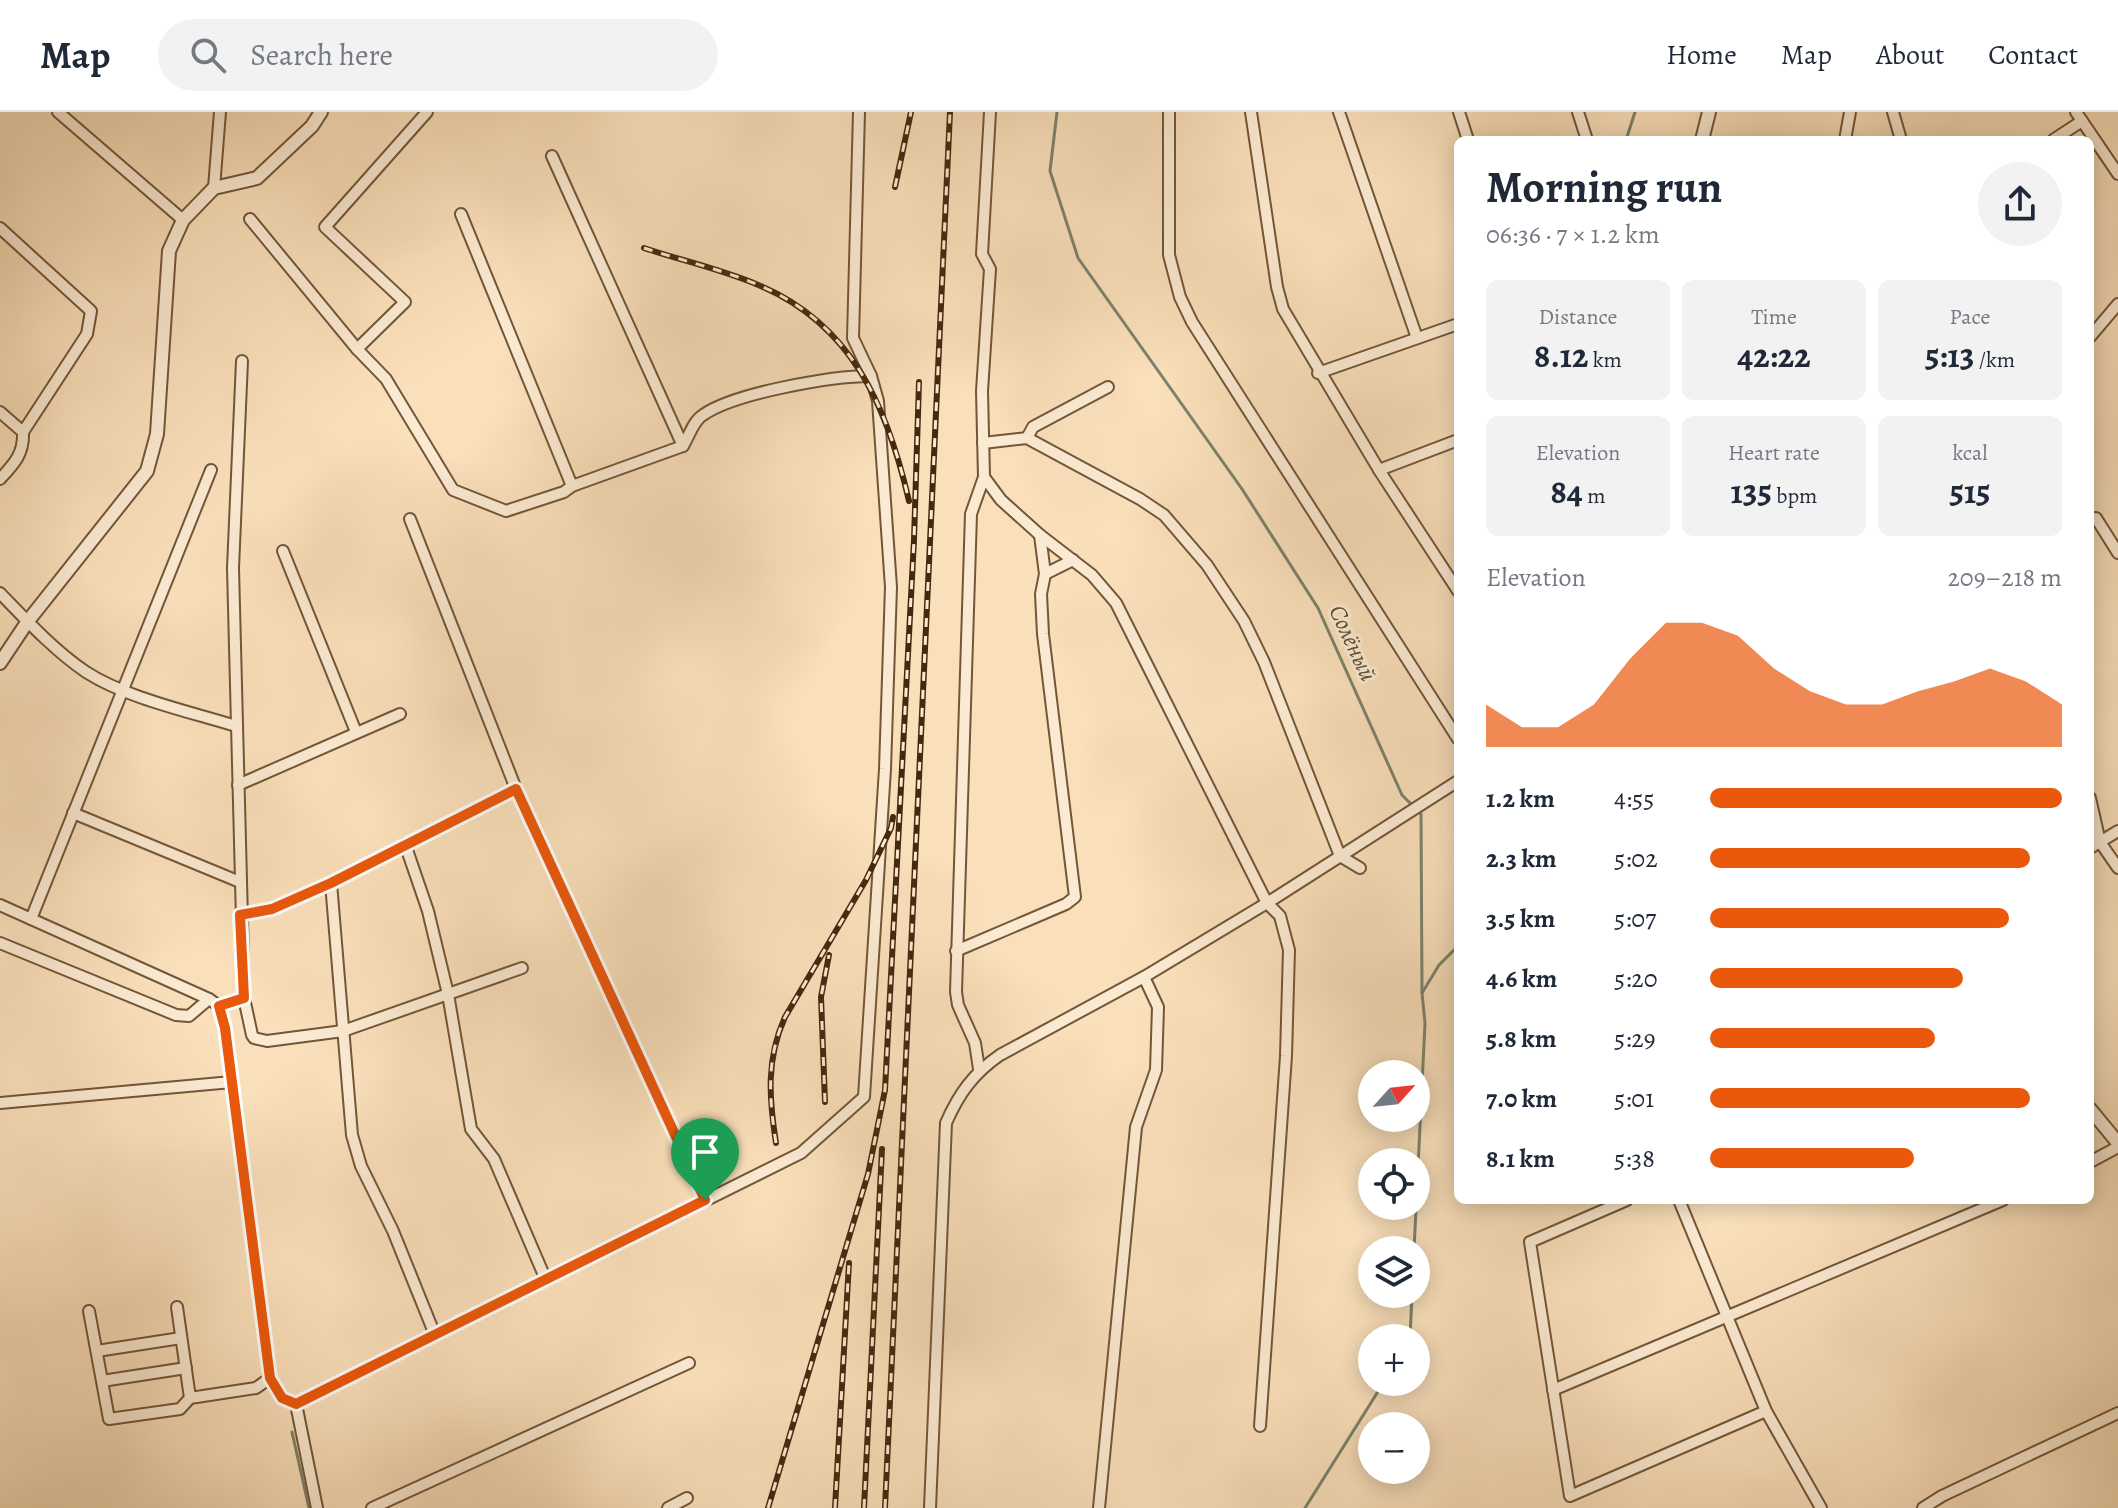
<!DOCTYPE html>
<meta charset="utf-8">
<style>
body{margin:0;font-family:Alegreya,serif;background:#f2f2f3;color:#1f2937;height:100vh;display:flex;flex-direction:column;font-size:30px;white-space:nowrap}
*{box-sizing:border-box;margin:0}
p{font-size:26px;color:#747a83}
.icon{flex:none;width:44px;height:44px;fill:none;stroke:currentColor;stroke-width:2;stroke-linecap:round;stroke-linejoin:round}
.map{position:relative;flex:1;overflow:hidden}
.sheet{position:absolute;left:1454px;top:24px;width:640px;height:1068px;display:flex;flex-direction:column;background:#fff;border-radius:12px;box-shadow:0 4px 20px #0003}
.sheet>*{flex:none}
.needle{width:52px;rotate:63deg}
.fabs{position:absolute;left:1358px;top:948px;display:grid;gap:16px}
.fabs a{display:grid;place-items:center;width:72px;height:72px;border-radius:50%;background:#fff;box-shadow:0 4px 20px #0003;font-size:40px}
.pin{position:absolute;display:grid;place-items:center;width:68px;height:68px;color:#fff;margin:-82px -34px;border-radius:50% 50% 50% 0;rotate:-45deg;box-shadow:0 0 8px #0007}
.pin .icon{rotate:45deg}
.round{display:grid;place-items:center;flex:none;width:84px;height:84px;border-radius:42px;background:#f2f2f3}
.head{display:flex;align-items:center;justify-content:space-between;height:136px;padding:0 32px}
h1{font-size:44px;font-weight:700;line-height:60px}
.metrics{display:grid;grid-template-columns:repeat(3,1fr);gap:12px;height:136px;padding:8px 32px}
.metrics div{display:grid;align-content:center;border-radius:12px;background:#f2f2f3;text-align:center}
.metrics b{font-size:34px;font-weight:700}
.metrics small{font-size:22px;font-weight:400}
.metrics p{font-size:22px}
.chart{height:224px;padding:16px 32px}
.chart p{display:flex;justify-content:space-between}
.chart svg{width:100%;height:144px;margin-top:8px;fill:#ea580c;opacity:.7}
ul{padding:0 32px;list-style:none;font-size:26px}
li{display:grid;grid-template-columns:128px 96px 1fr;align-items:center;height:60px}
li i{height:20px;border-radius:10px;background:#ea580c}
header{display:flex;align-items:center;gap:48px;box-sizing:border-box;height:112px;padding:0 40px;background:#fff;border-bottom:2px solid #e0e1e3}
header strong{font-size:38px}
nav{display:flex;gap:44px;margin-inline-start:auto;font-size:28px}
.search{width:560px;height:72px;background:#f2f2f3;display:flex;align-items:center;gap:20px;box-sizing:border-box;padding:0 28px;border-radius:44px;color:#747a83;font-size:30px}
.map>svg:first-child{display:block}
</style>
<header>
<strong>Map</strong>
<div class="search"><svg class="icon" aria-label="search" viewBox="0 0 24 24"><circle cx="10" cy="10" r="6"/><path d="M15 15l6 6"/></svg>Search here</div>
<nav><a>Home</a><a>Map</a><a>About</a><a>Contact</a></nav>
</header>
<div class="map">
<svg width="2118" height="1396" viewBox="0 0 2118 1396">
<rect width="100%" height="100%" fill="#f9dfba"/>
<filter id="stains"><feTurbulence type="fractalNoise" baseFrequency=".0025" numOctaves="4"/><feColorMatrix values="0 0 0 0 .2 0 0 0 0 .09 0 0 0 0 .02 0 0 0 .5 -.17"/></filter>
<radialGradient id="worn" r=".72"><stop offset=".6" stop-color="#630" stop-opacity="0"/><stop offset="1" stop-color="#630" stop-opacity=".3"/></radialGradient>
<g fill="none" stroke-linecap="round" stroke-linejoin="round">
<g stroke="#7b826b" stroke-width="3">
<polyline points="1057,0 1050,59 1078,146 1242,377 1318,496 1402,683 1413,694"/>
<polyline points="1626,28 1635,0"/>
<polyline points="1422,881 1439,853 1458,834"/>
<polyline points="1414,1138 1425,911 1422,881 1421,702 1419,699"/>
<polyline points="1410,1226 1412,1182"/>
<polyline points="292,1320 309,1396"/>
<polyline points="1305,1396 1384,1270"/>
</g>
<defs>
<g id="minor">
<polyline points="58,0 183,108"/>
<polyline points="990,0 982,142 990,157 982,279 984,365 1001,388 1040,423 1092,463 1116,491 1267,791 1280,804 1289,838 1286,944 1260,1314"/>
<polyline points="1169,0 1169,143 1180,185 1192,210 1458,627"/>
<polyline points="1251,0 1277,175 1283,197 1379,358 1458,479"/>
<polyline points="1339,0 1417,226"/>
<polyline points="1459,0 1468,28"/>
<polyline points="1578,0 1587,28"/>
<polyline points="1893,0 1901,28"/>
<polyline points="2076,0 2118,62"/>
<polyline points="1845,28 1850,0"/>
<polyline points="2053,28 2082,9"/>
<polyline points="552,44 683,334"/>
<polyline points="214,76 220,0"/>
<polyline points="461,102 572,374"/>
<path d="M 250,107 L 357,237 L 386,267 L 453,378 L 506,399 L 564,380 L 572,374 L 683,334 C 689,324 694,308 703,303 C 734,281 832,264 871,264"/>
<path d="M 0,116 L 91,199 L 87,222 L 23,320 C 24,342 14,352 0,367"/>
<polyline points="2090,225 2118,192"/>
<polyline points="357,237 405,190 325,115 427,0"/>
<polyline points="1318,261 1458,212"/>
<polyline points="0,300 23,320"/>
<polyline points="1027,326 1033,315 1108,275"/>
<polyline points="983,331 1027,326 1140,387 1164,403 1207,453 1244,509 1264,550 1340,744 1360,756"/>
<polyline points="1379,358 1458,328"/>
<polyline points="2096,406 2118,441"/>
<polyline points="410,407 516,677 705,1088"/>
<polyline points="283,439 356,620"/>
<polyline points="1045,462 1073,448"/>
<path d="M 0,481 C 26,508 55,539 86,560 C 126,586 191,600 236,614"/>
<polyline points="238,673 400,602"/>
<polyline points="2090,686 2100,730 2118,756"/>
<polyline points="73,701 240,770"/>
<polyline points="405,732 428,799 448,882 471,1017 494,1047 546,1168"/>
<polyline points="2090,736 2118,719"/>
<polyline points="331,771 352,1023 361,1054 393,1119 435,1223"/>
<polyline points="0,793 209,887 219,894 225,916 270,1266 282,1286 296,1292"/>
<polyline points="240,803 272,797 331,771 516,677"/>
<polyline points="31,807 211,358"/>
<polyline points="0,831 176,903 189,904 209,887"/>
<polyline points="956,839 1066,792 1075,785 1043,522 1041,482 1045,462 1040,423"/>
<polyline points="244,886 252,923 254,926 267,929 343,919 522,856"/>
<polyline points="219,894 244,886 233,456 242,249"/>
<polyline points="979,957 975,931 958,893 956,880 971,402 984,365"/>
<polyline points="0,991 232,970"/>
<polyline points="2090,1050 2118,1035"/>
<polyline points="1627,1088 1530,1130 1570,1384 1766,1299"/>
<polyline points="1679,1088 1766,1299 1821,1396"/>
<polyline points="177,1195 190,1286"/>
<polyline points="89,1199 109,1307 180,1297 190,1286 256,1276 270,1266"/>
<polyline points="97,1239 181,1226"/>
<polyline points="102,1269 186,1256"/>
<polyline points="1553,1278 2003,1088"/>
<polyline points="296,1292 801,1041 864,985 885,657 891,475 878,289 871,264 853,226 859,0"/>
<polyline points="296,1292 317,1396"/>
<polyline points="372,1396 689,1251"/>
<polyline points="668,1396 687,1386"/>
<path d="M 930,1396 L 946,1011 C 959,981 974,961 1000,943 L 1144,865 L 1267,791 L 1458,669"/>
<polyline points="1099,1396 1136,1015 1156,958 1158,895 1144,865"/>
<polyline points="1923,1396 1942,1384 2118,1301"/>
</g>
<g id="tertiary">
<polyline points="1702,28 1709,0"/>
<polyline points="0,551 28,509 147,359 157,322 169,139 183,108 214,76 257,66 312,14 321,0"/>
<polyline points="2090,997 2118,1031"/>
</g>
</defs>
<use href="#minor" stroke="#735638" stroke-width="14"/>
<use href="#tertiary" stroke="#735638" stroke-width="16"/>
<use href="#minor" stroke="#fbead2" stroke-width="10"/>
<use href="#tertiary" stroke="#fbead2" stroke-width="12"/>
<defs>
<g id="rail">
<polyline points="895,75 911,0"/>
<path d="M 644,136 C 680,148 720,157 756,172 C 852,211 887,294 909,389"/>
<polyline points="825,990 821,885 829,843"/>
<path d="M 776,1031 C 769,986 766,947 785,905 L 866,768 L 891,716 L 893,705"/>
<polyline points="768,1396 868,1062 885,978 914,428 919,270"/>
<polyline points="835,1396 849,1151"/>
<polyline points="864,1396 882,1037"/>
<polyline points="885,1396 950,0"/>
</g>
</defs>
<use href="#rail" stroke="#46290d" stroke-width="6"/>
<use href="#rail" stroke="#fbead2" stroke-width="3" stroke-dasharray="9" stroke-linecap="butt"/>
</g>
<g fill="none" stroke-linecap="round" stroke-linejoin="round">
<defs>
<polygon id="route" points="516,677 705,1088 296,1292 282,1286 270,1266 225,916 219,894 244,886 240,803 272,797 331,771"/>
</defs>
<use href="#route" stroke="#fff" stroke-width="16"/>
<use href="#route" stroke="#ea580c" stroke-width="10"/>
</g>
<g text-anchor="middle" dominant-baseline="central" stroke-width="6" stroke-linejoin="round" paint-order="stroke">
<g font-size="24" font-style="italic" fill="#5c4e34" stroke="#fbead2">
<text transform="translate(1353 531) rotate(65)">Солёный</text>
</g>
</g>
<rect width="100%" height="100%" filter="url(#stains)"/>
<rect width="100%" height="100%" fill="url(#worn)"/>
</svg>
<div class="fabs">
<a><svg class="needle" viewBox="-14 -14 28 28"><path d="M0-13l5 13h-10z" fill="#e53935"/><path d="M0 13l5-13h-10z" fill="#747a83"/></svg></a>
<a><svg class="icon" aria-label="locate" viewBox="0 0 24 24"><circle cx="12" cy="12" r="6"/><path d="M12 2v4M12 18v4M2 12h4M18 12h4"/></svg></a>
<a><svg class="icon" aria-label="layers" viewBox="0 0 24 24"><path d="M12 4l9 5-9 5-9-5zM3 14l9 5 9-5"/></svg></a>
<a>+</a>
<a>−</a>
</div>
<div class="pin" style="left:705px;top:1088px;background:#1e9e55"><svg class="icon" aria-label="arrive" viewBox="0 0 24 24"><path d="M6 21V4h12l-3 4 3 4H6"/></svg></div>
<section class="sheet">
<div class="head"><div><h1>Morning run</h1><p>06:36 · 7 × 1.2 km</p></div><a class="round"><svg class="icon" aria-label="share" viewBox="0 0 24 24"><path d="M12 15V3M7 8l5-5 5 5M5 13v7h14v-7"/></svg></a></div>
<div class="metrics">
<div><p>Distance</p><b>8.12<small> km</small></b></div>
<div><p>Time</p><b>42:22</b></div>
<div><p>Pace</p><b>5:13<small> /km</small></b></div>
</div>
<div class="metrics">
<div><p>Elevation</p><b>84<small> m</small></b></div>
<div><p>Heart rate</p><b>135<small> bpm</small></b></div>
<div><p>kcal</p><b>515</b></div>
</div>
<div class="chart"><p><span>Elevation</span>209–218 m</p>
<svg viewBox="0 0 160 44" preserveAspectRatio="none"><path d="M0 44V31L10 38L20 38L30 31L40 17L50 6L60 6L70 10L80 20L90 27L100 31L110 31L120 27L130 24L140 20L150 24L160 31V44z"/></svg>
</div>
<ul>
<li><b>1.2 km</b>4:55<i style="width:100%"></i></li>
<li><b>2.3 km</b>5:02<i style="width:91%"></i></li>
<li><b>3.5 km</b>5:07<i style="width:85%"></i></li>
<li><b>4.6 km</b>5:20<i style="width:72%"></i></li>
<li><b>5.8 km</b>5:29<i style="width:64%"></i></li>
<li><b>7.0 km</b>5:01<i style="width:91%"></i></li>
<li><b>8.1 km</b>5:38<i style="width:58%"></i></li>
</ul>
</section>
</div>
